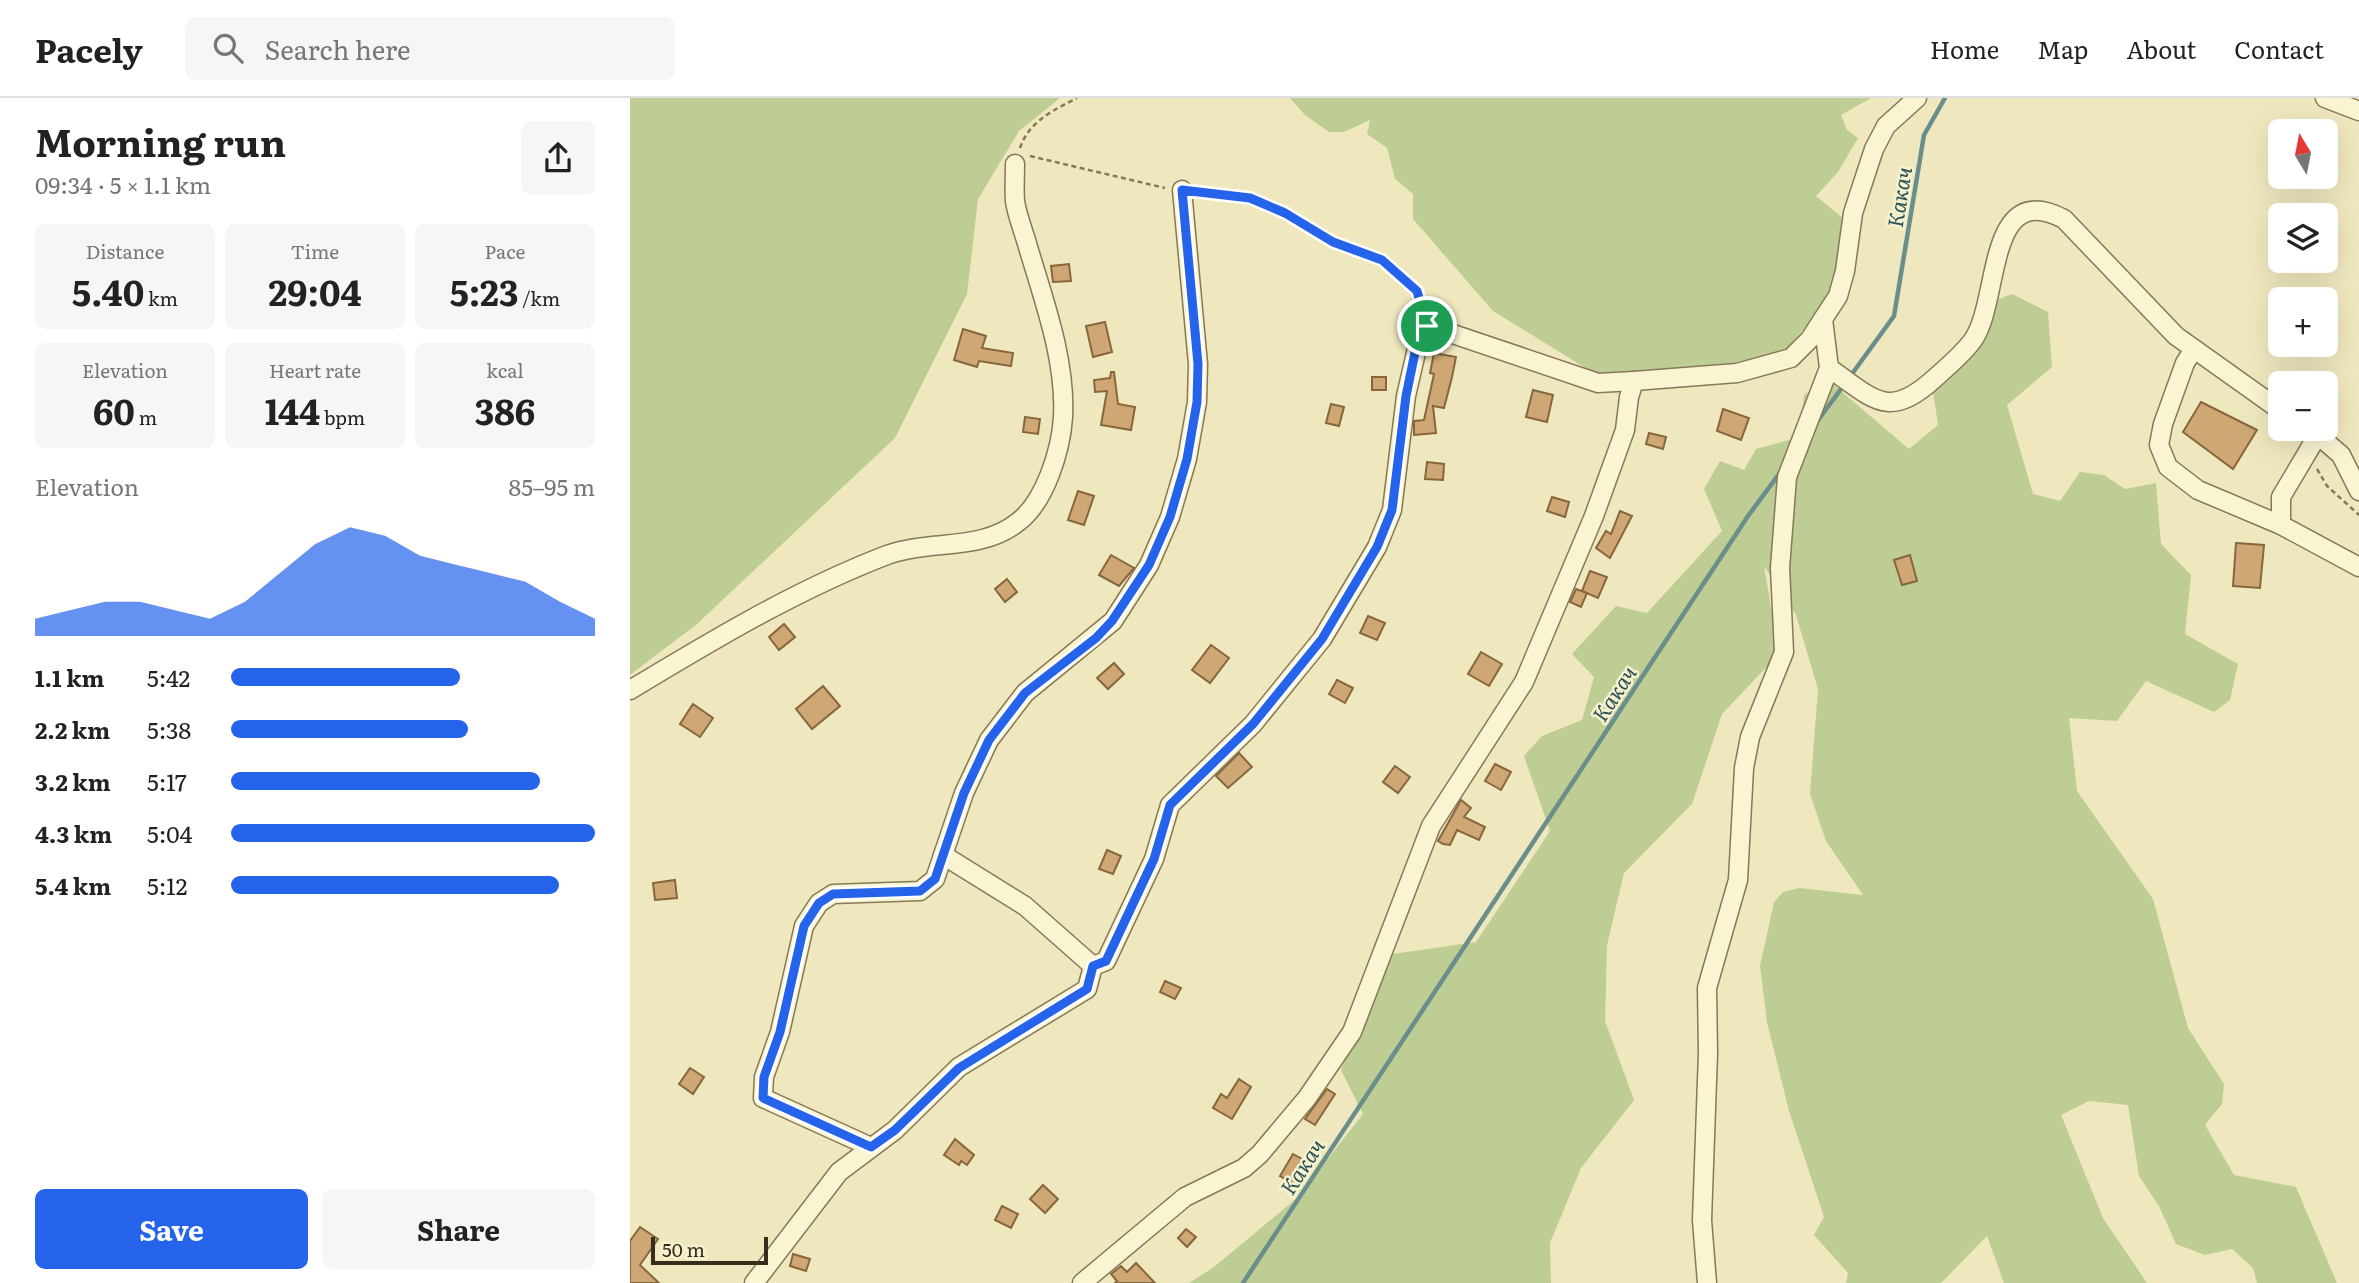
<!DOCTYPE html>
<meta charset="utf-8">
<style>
body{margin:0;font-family:Literata,serif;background:#f6f6f6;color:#222;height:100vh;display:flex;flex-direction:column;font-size:26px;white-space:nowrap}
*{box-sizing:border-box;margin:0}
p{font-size:23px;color:#767676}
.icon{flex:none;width:38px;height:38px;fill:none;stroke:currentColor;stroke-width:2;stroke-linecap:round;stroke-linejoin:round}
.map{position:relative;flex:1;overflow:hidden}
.panel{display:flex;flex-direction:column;background:#fff;width:630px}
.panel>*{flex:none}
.needle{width:46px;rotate:350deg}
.tools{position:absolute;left:1638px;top:21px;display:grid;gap:14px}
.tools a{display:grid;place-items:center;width:70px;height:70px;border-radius:10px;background:#fff;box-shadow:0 7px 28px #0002;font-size:35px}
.scale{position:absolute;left:21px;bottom:18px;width:117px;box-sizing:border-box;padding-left:7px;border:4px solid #372d1c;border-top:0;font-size:19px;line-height:24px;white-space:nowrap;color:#372d1c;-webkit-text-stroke:5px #f6f1cf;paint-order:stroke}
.pin{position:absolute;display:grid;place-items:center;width:60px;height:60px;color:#fff;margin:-30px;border:4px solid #fff;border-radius:50%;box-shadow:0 2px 7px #0007}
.round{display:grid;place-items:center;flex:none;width:74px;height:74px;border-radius:10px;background:#f6f6f6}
.summary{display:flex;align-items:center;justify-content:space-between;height:119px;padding:0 35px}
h1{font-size:38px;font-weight:700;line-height:52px}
.metrics{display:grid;grid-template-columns:repeat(3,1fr);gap:10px;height:119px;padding:7px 35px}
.metrics div{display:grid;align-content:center;border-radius:10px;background:#f6f6f6;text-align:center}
.metrics b{font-size:35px;font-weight:700}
.metrics small{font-size:19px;font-weight:400}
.metrics p{font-size:19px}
.chart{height:196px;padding:14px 35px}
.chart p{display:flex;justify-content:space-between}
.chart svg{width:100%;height:126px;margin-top:7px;fill:#2563eb;opacity:.7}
.button{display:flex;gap:14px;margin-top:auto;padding:14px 35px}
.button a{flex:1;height:80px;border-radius:10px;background:#2563eb;color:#fff;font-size:28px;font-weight:700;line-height:80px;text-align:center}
.button a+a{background:#f6f6f6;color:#222}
ul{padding:0 35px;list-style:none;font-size:23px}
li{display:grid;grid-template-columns:112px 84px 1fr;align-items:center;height:52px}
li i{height:18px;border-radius:9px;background:#2563eb}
header{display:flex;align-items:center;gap:42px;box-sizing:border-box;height:98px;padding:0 35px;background:#fff;border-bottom:2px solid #e0e0e0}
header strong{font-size:33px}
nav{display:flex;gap:38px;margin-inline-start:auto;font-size:24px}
.search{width:490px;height:63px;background:#f6f6f6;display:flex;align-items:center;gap:18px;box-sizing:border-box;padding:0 24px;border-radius:10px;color:#767676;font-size:26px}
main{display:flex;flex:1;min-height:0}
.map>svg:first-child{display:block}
</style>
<header>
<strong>Pacely</strong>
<div class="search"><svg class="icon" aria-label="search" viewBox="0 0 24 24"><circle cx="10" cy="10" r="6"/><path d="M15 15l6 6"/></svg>Search here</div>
<nav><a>Home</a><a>Map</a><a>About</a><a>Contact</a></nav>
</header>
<main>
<section class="panel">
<div class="summary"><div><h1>Morning run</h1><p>09:34 · 5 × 1.1 km</p></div><a class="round"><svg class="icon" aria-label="share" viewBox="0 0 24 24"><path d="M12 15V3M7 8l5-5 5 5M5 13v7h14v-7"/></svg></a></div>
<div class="metrics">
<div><p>Distance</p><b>5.40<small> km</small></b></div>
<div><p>Time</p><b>29:04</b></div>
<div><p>Pace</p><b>5:23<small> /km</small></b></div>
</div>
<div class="metrics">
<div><p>Elevation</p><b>60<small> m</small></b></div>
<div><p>Heart rate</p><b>144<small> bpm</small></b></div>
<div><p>kcal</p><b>386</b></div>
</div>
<div class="chart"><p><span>Elevation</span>85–95 m</p>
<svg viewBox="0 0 160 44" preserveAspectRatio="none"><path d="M0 44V38L10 35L20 32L30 32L40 35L50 38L60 32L70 22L80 12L90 6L100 9L110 16L120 19L130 22L140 25L150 32L160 38V44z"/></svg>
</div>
<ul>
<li><b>1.1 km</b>5:42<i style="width:63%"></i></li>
<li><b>2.2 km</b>5:38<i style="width:65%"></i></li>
<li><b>3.2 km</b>5:17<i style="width:85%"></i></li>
<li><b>4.3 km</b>5:04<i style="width:100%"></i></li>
<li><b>5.4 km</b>5:12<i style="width:90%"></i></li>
</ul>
<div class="button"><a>Save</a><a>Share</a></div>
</section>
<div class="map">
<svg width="1729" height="1185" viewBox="0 0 1729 1185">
<rect width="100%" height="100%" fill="#efe8bf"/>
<g fill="#bdcd93">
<polygon points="0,0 430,0 389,33 348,101 337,196 265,340 67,526 0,577"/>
<polygon points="660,0 1241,0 1211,17 1217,32 1228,40 1208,74 1186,98 1214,121 1211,166 1197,204 1151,257 983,287 863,213 783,121 783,96 765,81 757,50 737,36 740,22 714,34 699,34 675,17"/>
<polygon points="1382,196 1418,214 1422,269 1377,307 1403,396 1430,403 1450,374 1474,377 1495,391 1526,385 1531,446 1561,477 1555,536 1608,566 1600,602 1584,614 1516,583 1487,623 1439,620 1447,693 1523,801 1558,930 1594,986 1592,1006 1575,1027 1604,1077 1666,1089 1707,1185 1627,1185 1623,1170 1602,1151 1575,1157 1546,1146 1529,1108 1509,1078 1498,1007 1459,1003 1431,1017 1473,1120 1517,1185 1374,1185 1357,1138 1311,1185 1216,1185 1218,1175 1184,1137 1194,1119 1159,1013 1137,924 1130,868 1144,804 1153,794 1169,790 1233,797 1196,743 1180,696 1188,591 1166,517 1134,468 1149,556 1092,616 1062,706 994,775 977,847 975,923 1004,1002 951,1070 920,1145 921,1185 559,1185 584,1169 667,1100 733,1016 711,972 756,857 846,844 920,733 894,658 912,638 952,622 964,579 942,556 986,508 1017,515 1092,433 1074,391 1090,363 1114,372 1126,351 1170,339 1174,297 1198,282 1279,351 1308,327 1302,287 1366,202"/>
</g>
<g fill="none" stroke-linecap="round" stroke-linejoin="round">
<g stroke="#6a8e8b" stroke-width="4.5">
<polyline points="1219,280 1264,218 1294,37 1315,0"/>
<polyline points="1186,325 1214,287"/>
<polyline points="613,1185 1118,418 1152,372"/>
</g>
</g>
<g fill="#cea774" stroke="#87663c" stroke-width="2">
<polygon points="439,166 441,183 423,184 421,168"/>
<polygon points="475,224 482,254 463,259 456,228"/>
<polygon points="333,231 356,238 352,250 383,255 381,268 349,263 347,269 324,262"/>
<polygon points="804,255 826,259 822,279 814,310 803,308 806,335 784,337 784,323 794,322 804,276 800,275"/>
<polygon points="481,274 484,274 488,306 505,309 501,332 471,327 477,293 465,294 464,282 480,280"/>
<rect x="742" y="279" width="14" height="13"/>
<polygon points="903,292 923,297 917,324 896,319"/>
<polygon points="1571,304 1627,332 1603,371 1553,334"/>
<polygon points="701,306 714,309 709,328 696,325"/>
<polygon points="1093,311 1119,320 1111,342 1087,333"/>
<polygon points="395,319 410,321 408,336 393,334"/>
<polygon points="1019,335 1036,339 1033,351 1016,346"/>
<polygon points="797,364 814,366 813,382 795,381"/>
<polygon points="448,393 464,398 454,427 438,422"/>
<polygon points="922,399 939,404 935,419 917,413"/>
<polygon points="990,413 1002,418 980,460 966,450 976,433 981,436"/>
<polygon points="1606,445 1634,447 1630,490 1603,488"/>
<polygon points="481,457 504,470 489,488 469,477"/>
<polygon points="1280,457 1287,483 1272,487 1264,462"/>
<polygon points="960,473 977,479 968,500 952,493"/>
<polygon points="377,481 387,494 375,504 365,491"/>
<polygon points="946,491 957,495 951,509 940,504"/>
<polygon points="738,518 755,525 747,542 730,535"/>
<polygon points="154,526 165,539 149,552 139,539"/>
<polygon points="581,547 599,560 580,585 562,572"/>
<polygon points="851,554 872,566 859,588 838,576"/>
<polygon points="484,565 494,576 478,591 467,580"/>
<polygon points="707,582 723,590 715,605 699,596"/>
<polygon points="193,588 210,608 182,631 166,611"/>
<polygon points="63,606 83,620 70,639 50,626"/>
<polygon points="609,655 622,669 598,690 586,678"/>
<polygon points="865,666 881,674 871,692 855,683"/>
<polygon points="765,668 780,679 768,695 753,684"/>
<polygon points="831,702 841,710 834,719 855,729 849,742 827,732 820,747 813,746 808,743"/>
<polygon points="477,752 491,758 483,776 469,771"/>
<polygon points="45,782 47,800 25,802 23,785"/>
<polygon points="535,883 551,890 545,901 530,894"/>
<polygon points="60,970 74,979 63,996 49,986"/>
<polygon points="609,981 621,989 602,1021 583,1010 591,996 597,1000"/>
<polygon points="697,991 705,996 685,1027 675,1021"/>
<polygon points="325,1041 344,1057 337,1067 331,1063 329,1067 314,1057"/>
<polygon points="663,1056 681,1066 668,1088 650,1078"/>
<polygon points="413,1087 428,1101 415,1115 400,1101"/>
<polygon points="372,1108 388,1116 381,1130 365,1122"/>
<polygon points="10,1129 28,1141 10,1167 29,1185 0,1185 0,1143"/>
<polygon points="556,1131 566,1139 557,1149 548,1140"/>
<polygon points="163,1156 180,1161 176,1173 160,1168"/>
<polygon points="506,1165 525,1185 485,1185 487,1183 481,1176 491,1168 497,1174"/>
</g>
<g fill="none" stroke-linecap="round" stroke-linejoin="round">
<defs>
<g id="street">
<polyline points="1695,0 1729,13"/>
<path d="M 1193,221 L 1199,270 C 1244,301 1258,323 1305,280 C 1317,269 1333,256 1343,242 C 1371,202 1355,80 1434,121 L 1546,238 L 1650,312"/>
<polyline points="1564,251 1555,265 1533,326 1529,347 1538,369 1568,392 1651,427 1729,469"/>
<polyline points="1681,331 1711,357 1729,393"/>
<polyline points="1651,427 1651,399 1689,335"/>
<path d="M 0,592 C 83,542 166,492 257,457 C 301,441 350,454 388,424 C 415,404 431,352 433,319 C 436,262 414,203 398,149 C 394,134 387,118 385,103 C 384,91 385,78 385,66"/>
<polyline points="313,757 395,808 463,868"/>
<polyline points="241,1049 133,1000 134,979 150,934 174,828 189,805 203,796 290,793 305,781 334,695 359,642 395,595 483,523 519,467 540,419 557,361 567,304 568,266 552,92"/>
<polyline points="124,1185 209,1074 265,1032 329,969 457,891 463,868 476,863 524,761 540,707 623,626 692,541 747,449 762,412 776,298 791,233 797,228 805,230 968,285 1004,283"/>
<polyline points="452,1185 555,1099 614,1070 630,1056 677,1000 722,934 801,728 894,584 964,418 995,332 999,299 1004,283 1107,275 1161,260 1180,241 1208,198 1215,173 1223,115 1244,51 1256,28 1287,0"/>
<polyline points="1077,1185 1072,1122 1078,955 1077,890 1108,782 1114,670 1120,639 1154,554 1150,470 1157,379 1199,270"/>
</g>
</defs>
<use href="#street" stroke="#877857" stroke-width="21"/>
<g stroke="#877857" stroke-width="2.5" stroke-dasharray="5 3.5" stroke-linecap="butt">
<path d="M 390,50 C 399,23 424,12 447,0"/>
<polyline points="400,58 535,90"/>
<path d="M 570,94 C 587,96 607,96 623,101 C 652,112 675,131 703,144 C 741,162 779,164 792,212"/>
<polyline points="1687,371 1697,388 1729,417"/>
</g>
<use href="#street" stroke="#f9f4d2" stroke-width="18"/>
</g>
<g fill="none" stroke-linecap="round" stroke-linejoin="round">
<defs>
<polygon id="route" points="552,92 620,100 655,115 703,144 752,162 787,193 797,228 788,240 776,298 762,412 747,449 692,541 623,626 540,707 524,761 476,863 463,868 457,891 329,970 265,1032 241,1049 133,1000 134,979 150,934 174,828 189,805 203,796 290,793 305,781 334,695 359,642 395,595 466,540 482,523 519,467 540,419 557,361 567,304 568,266"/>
</defs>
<use href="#route" stroke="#fff" stroke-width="14"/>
<use href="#route" stroke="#2563eb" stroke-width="9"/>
</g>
<g text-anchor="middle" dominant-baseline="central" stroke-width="5" stroke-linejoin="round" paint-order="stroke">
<g font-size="21" font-style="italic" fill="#2b5357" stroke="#f6f1cf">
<text transform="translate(1268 99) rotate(-81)">Какач</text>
<text transform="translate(983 595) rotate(-57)">Какач</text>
<text transform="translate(671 1068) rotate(-57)">Какач</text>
</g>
</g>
</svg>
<div class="tools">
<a><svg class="needle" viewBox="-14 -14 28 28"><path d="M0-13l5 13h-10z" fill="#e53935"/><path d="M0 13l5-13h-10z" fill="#767676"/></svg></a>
<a><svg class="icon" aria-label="layers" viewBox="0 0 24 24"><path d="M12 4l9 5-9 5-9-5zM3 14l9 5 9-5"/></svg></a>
<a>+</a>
<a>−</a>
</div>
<div class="scale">50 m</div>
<div class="pin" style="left:797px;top:228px;background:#1e9e55"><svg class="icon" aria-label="arrive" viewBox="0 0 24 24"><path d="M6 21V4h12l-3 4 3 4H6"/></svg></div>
</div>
</main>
